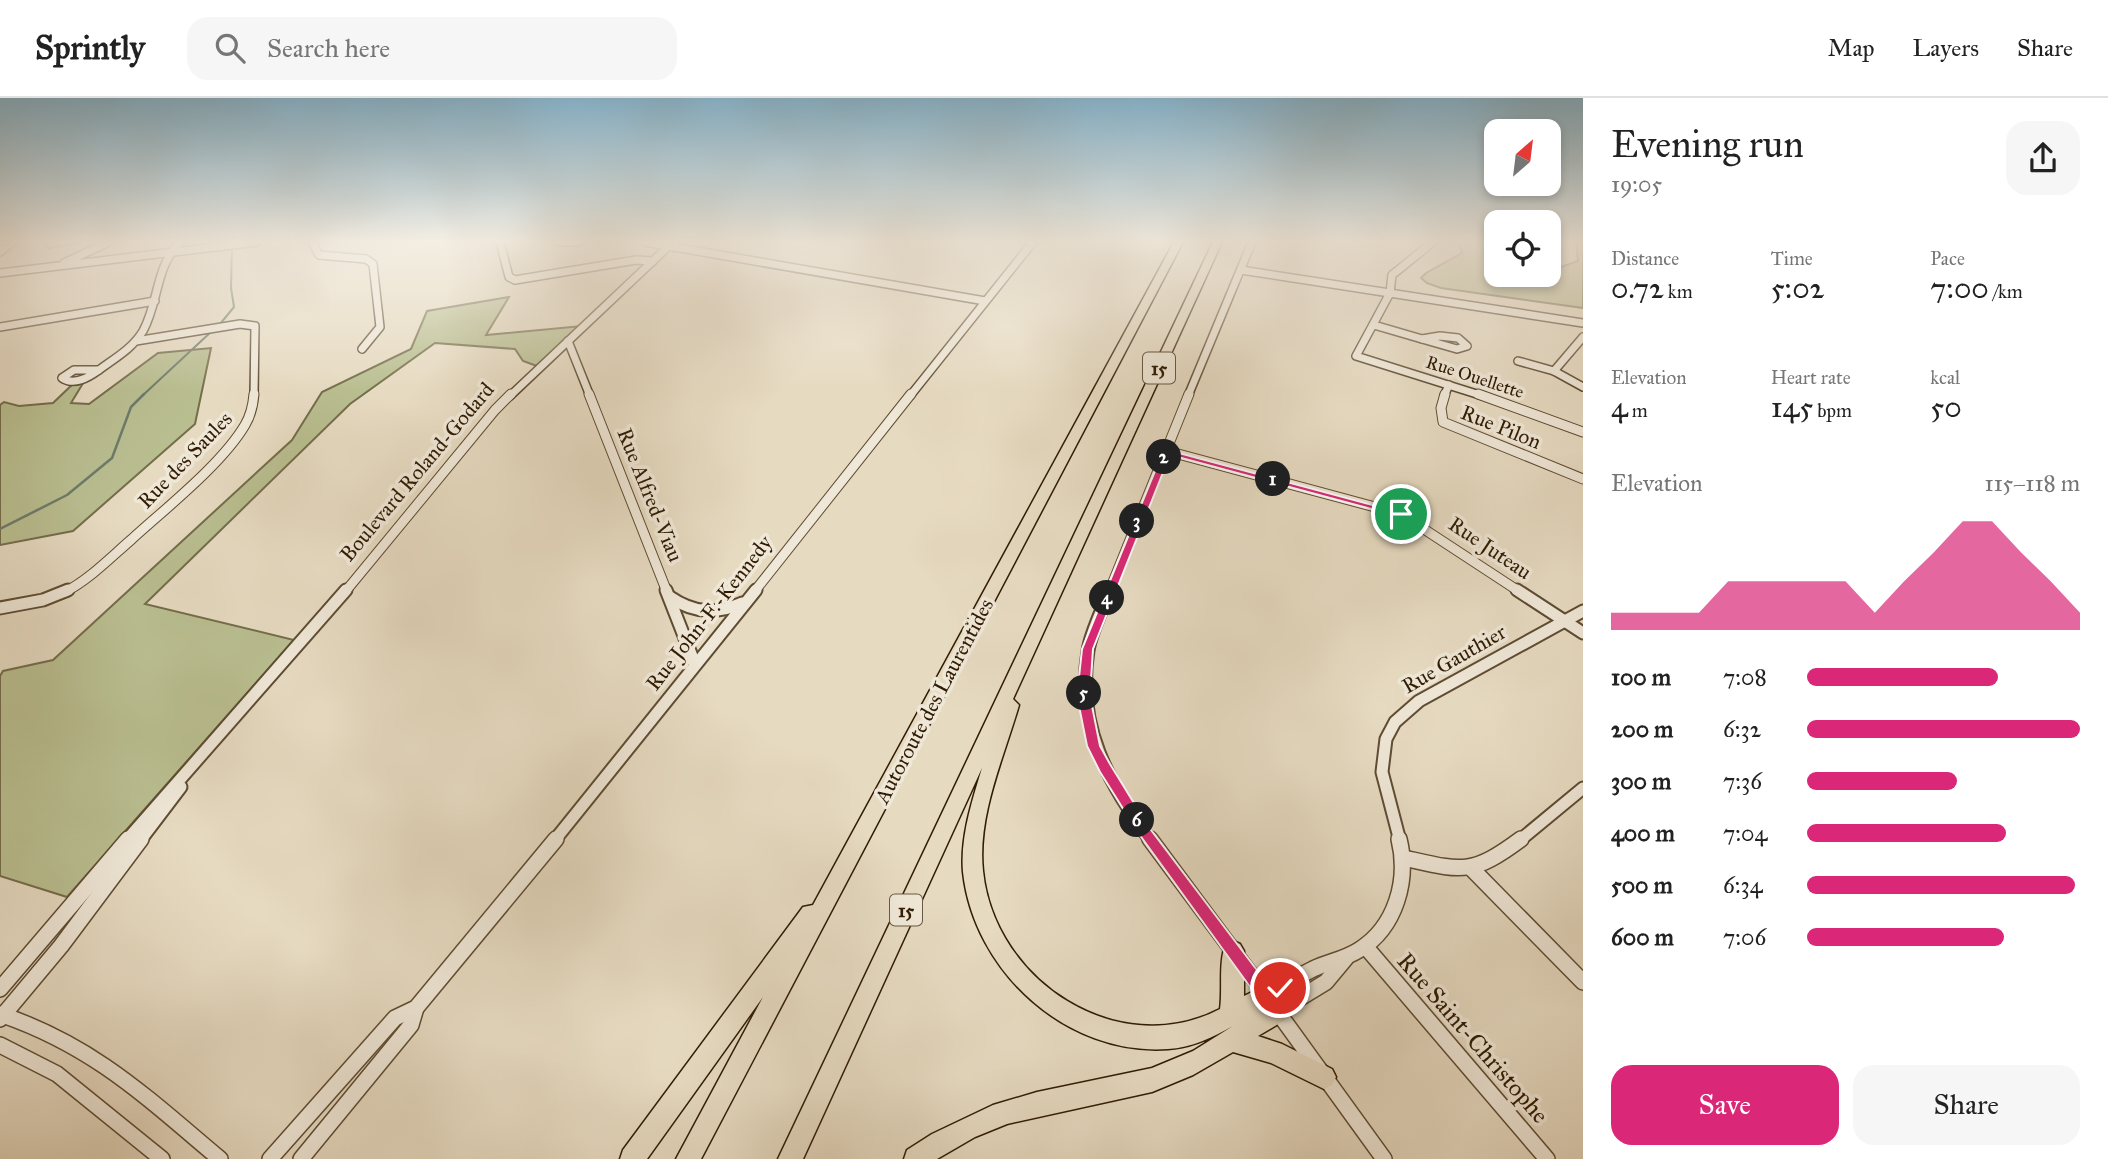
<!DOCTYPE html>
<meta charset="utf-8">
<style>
body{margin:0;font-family:"IM FELL Great Primer",serif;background:#f6f6f6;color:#222;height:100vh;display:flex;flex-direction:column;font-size:26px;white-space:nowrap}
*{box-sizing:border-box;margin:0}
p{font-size:23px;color:#767676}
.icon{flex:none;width:38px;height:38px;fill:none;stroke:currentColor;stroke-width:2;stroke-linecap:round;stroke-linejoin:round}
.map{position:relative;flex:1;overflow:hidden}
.details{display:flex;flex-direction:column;background:#fff;width:525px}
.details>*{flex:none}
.needle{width:46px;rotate:28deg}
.tools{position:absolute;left:1484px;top:21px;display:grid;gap:14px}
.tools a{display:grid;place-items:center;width:77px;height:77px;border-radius:14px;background:#fff;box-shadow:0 4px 10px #0003;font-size:35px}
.pin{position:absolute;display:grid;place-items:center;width:60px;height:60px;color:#fff;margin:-30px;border:4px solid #fff;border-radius:50%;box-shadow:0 2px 7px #0007}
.km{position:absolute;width:35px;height:35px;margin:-18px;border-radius:50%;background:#222;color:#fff;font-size:19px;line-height:35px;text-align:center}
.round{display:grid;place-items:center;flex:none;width:74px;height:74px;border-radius:21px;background:#f6f6f6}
.overview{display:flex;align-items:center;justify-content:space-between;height:119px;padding:0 28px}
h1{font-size:38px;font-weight:600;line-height:52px}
.metrics{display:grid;grid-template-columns:repeat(3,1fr);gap:10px;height:119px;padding:7px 28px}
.metrics div{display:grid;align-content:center}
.metrics b{font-size:30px;font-weight:600}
.metrics small{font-size:19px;font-weight:400}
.metrics p{font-size:19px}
.chart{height:196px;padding:14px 28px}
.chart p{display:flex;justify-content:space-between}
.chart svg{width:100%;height:126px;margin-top:7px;fill:#db2777;opacity:.7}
.action{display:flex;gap:14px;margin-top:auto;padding:14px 28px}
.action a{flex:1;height:80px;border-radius:21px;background:#db2777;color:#fff;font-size:28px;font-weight:600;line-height:80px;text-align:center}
.action a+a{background:#f6f6f6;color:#222}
ul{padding:0 28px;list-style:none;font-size:23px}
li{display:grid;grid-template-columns:112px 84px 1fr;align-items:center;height:52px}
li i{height:18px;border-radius:9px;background:#db2777}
header{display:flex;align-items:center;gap:42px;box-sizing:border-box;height:98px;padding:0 35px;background:#fff;border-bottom:2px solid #e0e0e0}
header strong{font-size:33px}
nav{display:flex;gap:38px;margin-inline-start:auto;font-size:24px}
.search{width:490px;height:63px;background:#f6f6f6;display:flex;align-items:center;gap:18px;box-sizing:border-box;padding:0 24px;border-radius:21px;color:#767676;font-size:26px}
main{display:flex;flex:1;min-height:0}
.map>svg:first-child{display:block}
</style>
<header>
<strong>Sprintly</strong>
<div class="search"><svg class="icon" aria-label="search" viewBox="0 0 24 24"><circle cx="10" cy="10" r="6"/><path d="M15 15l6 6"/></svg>Search here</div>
<nav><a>Map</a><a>Layers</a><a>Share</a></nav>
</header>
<main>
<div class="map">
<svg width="1583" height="1061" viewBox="0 0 1583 1061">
<rect width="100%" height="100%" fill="#e6dac1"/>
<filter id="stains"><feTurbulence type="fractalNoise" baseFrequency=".00286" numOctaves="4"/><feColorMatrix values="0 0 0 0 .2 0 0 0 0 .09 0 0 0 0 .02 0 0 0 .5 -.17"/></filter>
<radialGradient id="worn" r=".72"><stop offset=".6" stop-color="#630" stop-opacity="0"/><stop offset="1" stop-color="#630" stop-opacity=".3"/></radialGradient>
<g fill="#b9be90" stroke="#746d4a" stroke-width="2">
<polygon points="1460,144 1496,144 1496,177 1549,177 1549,166 1561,169 1578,163 1576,144 1583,144 1583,210 1441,190 1427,185 1421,180 1426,175 1462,155"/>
<polygon points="509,199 486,237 582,228 537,268 523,263 515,251 435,245 350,306 145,506 294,542 67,799 0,778 0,578 3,573 53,562 292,342 322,294 411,251 427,213"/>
<polygon points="211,250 195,326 73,433 0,447 0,307 4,304 19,308 53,305 75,284 85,282 71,305 89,306 158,255"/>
</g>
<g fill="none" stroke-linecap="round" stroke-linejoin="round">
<g stroke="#6e7b6a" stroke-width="2">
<polyline points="43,144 49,150 89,144"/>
<polyline points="220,226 234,209 231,190 232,148"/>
<polyline points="142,298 212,233"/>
</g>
<polyline stroke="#6e7b6a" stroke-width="2.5" points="0,431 67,397 112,360 131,309 144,296"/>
<defs>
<g id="minor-far3">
<polyline points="312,144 319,157 366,161 373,166 380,229 362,251"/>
<polyline points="500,144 509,179 515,182 636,162 653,163"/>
<polyline points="560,144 579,144"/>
<polyline points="645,144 985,203"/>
<polyline points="1433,144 1392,177 1390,195 1356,258 1483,298"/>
<polyline points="0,154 12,144"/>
<polyline points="64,165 109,144"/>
<polyline points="1241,172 1583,225"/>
<polyline points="0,175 257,144"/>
<polyline points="1374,227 1422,241"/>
<polyline points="0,229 155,203"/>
<polygon points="1440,238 1458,240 1467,248 1457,251 1422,241"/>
<polyline points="136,243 240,226 255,228 254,298"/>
<polyline points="568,243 590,298"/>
<polyline points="1518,263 1554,273 1583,289"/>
<path d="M 74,272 L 99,272 C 88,280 74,288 62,280 Z"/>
<path d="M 99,272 C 115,260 132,251 143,233 C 159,204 155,169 180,144"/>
<polyline points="1554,273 1583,239"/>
<polyline points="510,298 673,144"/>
<polyline points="910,298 1033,144"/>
<polyline points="1188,298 1252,144"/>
<polyline points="1444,298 1449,287"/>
</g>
<g id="minor-far2">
<polyline points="589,296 667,494"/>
<polyline points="1445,296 1441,310 1443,324 1583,381"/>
<polyline points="1478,296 1583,334"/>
<polyline points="1167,353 1401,416 1520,494"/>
<path d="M 65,494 C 90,481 111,459 132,441 C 166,410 222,366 245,327 C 251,317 253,308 254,296"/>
<polyline points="345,494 495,312 511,296"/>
<polyline points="754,494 911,296"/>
<polyline points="1109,494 1189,296"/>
</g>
<g id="minor-far1">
<polyline points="666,492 695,566"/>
<path d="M 1110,492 C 1103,511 1091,533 1088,553 C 1076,627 1108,685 1151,743"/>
<polyline points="1517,492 1583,535"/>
<path d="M 670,499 C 693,515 716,517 742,505"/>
<polyline points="0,510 43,502 68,492"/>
<polyline points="126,743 346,492"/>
<polyline points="140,743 181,689"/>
<polyline points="554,743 756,492"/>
<polyline points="1400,743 1382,674 1386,641 1395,624 1419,603 1583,513"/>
<polyline points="1519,743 1583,690"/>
</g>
<g id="minor">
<polyline points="1150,741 1268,900"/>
<path d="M 1404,760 C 1462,773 1471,778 1521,741"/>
<polyline points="1472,771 1583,884"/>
<polyline points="1365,848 1547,1061"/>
<polyline points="0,891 128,741"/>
<path d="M 1266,898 C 1282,889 1297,879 1313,871 C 1328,864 1345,861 1359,852 C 1396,829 1409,782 1399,741"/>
<polyline points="1277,913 1384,1061"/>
<polyline points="1277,914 1326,884 1346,860"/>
<path d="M 0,916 C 94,948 146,999 220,1061"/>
<polyline points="0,921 61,848 141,741"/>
<polyline points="0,947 57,976 162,1061"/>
<polyline points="270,1061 395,920 416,910 556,741"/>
<polyline points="301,1061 411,927 416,910"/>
</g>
<g id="highway">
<polygon points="1174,144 1183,144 701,1061 676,1061 763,899 647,1061 620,1061 623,1052 803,809 813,807"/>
<path d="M 1213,144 L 1222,144 L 1013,601 L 1019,607 C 1004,659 977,718 983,773 C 994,883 1118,964 1220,911 C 1223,892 1218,863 1226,846 L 1233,843 L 1240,846 L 1244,853 L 1244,898 L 1266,887 L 1274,890 L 1277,898 L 1274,904 L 1285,906 L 1288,914 L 1285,922 L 1258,938 L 1282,946 L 1332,971 L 1336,979 L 1332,987 L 1324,991 L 1271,965 L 1233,954 L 1193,977 L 1152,994 L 1007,1026 L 975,1039 L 937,1061 L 904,1061 L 907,1052 L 932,1036 L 993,1007 L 1037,994 L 1152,970 L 1193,953 L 1233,928 C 1214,939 1191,950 1168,951 C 1067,958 974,874 963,774 C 960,740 972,703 982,670 L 803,1061 L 778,1061 Z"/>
</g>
</defs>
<use href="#minor-far3" stroke="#5e4c32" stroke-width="10"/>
<use href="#minor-far2" stroke="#5e4c32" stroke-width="11"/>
<use href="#minor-far1" stroke="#5e4c32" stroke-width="15"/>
<use href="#minor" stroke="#5e4c32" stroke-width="18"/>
<use href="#highway" stroke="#301c03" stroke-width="3"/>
<use href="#minor-far3" stroke="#efe7d7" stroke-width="7"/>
<use href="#minor-far2" stroke="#efe7d7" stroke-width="9"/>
<use href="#minor-far1" stroke="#efe7d7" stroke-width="11"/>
<use href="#minor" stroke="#efe7d7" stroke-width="15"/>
<use href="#highway" fill="#e6dac1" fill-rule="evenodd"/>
</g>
<linearGradient id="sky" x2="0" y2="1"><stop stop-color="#87b7d1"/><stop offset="0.49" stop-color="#f4eee3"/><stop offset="1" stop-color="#f4eee3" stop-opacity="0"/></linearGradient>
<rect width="1583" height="293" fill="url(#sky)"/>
<polygon fill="#db2777" stroke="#fff" stroke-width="2" points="1164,351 1406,416 1401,419 1170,357 1093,551 1090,598 1100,648 1110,666 1148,728 1269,888 1280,882 1286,884 1288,890 1286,895 1266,906 1261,904 1139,736 1100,674 1087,648 1077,598 1082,551"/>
<g text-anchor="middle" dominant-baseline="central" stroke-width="7" stroke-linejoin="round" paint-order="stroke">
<g font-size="18" fill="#301c03" stroke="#efe7d7">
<text transform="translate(1475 279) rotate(18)">Rue Ouellette</text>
</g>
<g fill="#efe7d7" stroke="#695943" stroke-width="2">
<rect x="1143" y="254.5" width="32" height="31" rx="5"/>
<rect x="890" y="796.5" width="32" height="31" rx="5"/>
</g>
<g font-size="19" font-weight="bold" fill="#301c03">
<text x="1159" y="270">15</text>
<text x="906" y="812">15</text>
</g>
<g font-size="21" fill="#301c03" stroke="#efe7d7">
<text transform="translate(1501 329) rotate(22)">Rue Pilon</text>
<text transform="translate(185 362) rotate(-46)">Rue des Saules</text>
<text transform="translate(417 374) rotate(-50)">Boulevard Roland-Godard</text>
<text transform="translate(650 397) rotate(68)">Rue Alfred-Viau</text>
<text transform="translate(1490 450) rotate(34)">Rue Juteau</text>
<text transform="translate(709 515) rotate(-52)">Rue John-F.-Kennedy</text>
<text transform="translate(1454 561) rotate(-30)">Rue Gauthier</text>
<text transform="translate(934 603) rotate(-62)">Autoroute des Laurentides</text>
</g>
<g font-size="24" fill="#301c03" stroke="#efe7d7">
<text transform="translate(1473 940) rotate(49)">Rue Saint-Christophe</text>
</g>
</g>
<rect width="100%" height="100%" filter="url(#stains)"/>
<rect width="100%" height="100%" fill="url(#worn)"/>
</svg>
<div class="tools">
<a><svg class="needle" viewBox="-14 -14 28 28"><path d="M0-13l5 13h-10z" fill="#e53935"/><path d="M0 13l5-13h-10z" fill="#767676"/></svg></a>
<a><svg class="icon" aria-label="locate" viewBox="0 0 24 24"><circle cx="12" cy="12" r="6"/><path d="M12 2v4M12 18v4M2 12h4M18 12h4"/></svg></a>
</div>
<div class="pin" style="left:1401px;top:416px;background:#1e9e55"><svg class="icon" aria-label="arrive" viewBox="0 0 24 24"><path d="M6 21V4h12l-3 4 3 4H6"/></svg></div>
<div class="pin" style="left:1280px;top:890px;background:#d93025"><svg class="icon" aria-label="check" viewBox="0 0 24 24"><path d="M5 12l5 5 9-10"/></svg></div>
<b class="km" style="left:1273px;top:381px">1</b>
<b class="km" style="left:1164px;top:359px">2</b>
<b class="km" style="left:1137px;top:423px">3</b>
<b class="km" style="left:1107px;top:500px">4</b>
<b class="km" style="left:1084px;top:595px">5</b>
<b class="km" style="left:1137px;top:722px">6</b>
</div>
<section class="details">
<div class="overview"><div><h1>Evening run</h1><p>19:05</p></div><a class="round"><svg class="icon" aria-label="share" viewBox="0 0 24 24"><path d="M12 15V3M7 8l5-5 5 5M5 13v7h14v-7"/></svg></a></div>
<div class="metrics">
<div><p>Distance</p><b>0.72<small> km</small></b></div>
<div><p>Time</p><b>5:02</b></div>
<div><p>Pace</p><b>7:00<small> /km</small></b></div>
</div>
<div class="metrics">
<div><p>Elevation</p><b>4<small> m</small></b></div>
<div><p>Heart rate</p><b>145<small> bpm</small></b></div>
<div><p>kcal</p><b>50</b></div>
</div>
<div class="chart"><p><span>Elevation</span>115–118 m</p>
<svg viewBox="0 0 160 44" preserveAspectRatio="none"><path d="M0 44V38L10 38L20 38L30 38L40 27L50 27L60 27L70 27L80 27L90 38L100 27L110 17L120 6L130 6L140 17L150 27L160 38V44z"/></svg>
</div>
<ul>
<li><b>100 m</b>7:08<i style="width:70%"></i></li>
<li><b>200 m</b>6:32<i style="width:100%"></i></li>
<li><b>300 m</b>7:36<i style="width:55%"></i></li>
<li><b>400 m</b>7:04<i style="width:73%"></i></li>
<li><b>500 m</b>6:34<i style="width:98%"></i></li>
<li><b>600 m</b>7:06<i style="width:72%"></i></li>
</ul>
<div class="action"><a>Save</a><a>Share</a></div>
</section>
</main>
